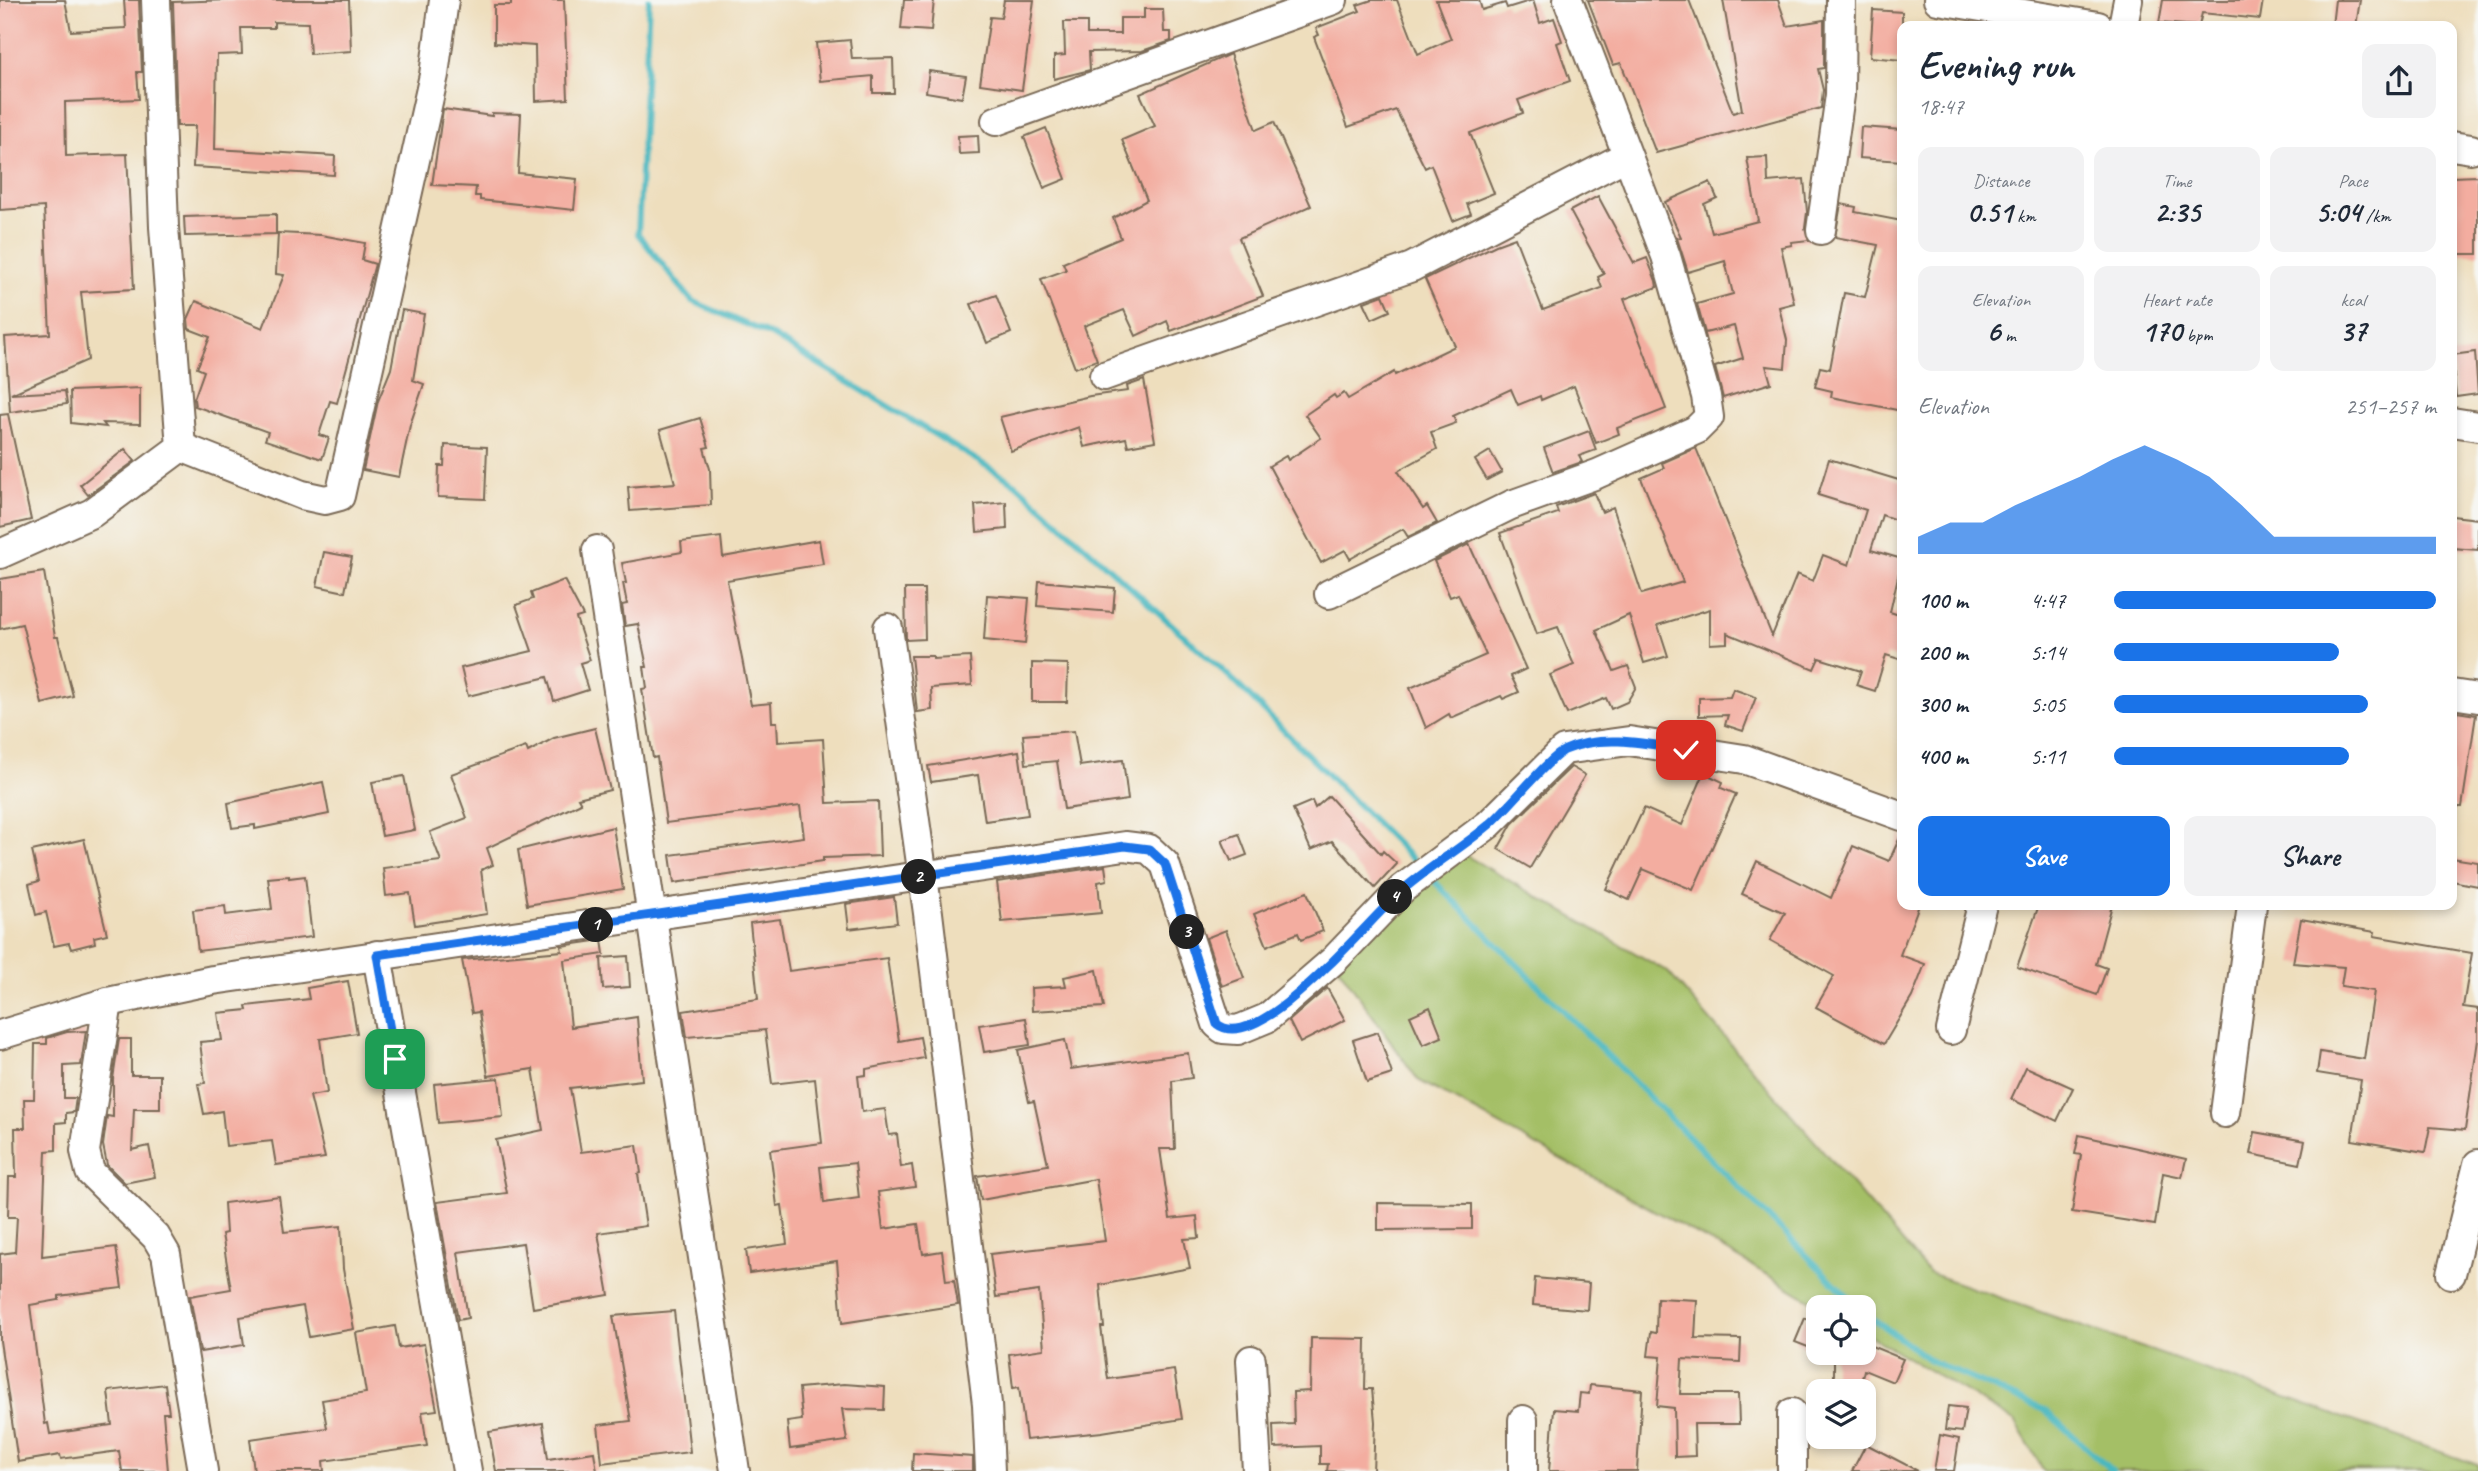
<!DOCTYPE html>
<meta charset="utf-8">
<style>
body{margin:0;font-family:Caveat,sans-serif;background:#f2f2f3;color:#1f2937;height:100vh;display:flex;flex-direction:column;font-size:26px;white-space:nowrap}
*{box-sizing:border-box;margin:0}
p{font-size:23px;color:#747a83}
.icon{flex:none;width:38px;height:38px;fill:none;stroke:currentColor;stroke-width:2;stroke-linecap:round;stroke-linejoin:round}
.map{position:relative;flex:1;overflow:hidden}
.drawer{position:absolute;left:1897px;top:21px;width:560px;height:889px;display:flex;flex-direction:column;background:#fff;border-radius:14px;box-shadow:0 4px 10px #0003}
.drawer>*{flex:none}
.buttons{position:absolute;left:1806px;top:1295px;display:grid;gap:14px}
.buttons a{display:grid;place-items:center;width:70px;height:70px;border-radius:14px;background:#fff;box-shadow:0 4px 10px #0003;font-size:35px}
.pin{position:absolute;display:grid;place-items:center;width:60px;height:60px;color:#fff;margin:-30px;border-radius:14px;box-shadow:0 4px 10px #0006}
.km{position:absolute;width:35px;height:35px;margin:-18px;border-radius:50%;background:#222;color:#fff;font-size:19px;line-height:35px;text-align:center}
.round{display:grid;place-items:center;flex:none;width:74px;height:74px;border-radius:14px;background:#f2f2f3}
.headline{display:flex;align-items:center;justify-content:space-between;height:119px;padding:0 21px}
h1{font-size:38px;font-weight:700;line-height:52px}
.metrics{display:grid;grid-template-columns:repeat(3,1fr);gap:10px;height:119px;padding:7px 21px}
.metrics div{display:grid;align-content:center;border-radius:14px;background:#f2f2f3;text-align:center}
.metrics b{font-size:30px;font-weight:700}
.metrics small{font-size:19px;font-weight:400}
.metrics p{font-size:19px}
.chart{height:196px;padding:14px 21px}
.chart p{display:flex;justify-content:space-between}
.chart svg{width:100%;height:126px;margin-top:7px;fill:#1a73e8;opacity:.7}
.action{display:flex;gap:14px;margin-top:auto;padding:14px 21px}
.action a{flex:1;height:80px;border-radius:14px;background:#1a73e8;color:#fff;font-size:28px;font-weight:700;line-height:80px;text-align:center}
.action a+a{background:#f2f2f3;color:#1f2937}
ul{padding:0 21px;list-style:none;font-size:23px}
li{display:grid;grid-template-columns:112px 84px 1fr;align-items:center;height:52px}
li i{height:18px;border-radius:9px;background:#1a73e8}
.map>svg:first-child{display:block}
</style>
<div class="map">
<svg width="2478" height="1471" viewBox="0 0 2478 1471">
<rect width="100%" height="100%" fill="#f6f6f2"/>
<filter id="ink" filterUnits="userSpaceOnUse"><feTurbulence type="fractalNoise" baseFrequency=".0143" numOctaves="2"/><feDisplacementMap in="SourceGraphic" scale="14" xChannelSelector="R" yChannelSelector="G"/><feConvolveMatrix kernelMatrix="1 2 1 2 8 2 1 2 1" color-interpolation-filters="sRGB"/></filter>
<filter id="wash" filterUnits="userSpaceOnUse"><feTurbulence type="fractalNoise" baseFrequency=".00686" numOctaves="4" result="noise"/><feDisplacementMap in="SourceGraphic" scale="28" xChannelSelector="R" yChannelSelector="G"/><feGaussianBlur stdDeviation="1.57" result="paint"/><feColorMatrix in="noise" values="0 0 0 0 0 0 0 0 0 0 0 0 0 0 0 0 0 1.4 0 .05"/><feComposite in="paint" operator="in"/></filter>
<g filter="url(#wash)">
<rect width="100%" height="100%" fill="#eedebd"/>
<polygon fill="#a4bf66" stroke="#707442" stroke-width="2" points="1446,844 1668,972 1929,1273 2478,1465 2478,1471 2044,1471 2014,1421 1864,1332 1864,1307 1822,1307 1711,1242 1418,1080 1337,965"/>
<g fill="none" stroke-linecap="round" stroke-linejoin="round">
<g stroke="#48b7bf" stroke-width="6">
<polyline points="649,0 638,234 692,301 771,335 1016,484 1231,678 1421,868"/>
<polyline points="1431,878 1858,1307"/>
<polyline points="1864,1312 1931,1361 2046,1411 2112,1471"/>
</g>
</g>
<g id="blocks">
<g fill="#f3ada0" fill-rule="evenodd">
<polygon points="0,0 65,0 71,31 126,28 124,0 139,0 142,72 137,72 139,99 65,102 66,156 127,154 134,289 81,292 88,360 11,394 65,391 67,404 10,412 5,337 50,334 44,207 0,210"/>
<polygon points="230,0 349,0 351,51 310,54 308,23 274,22 274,28 241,28 242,54 217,55 215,149 335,156 334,175 193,167 195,126 177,126 173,2"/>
<polygon points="511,0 564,0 568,99 536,101 535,46 494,43 494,5 511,5"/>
<polygon points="904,0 934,0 931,31 901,29"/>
<polygon points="1004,0 1034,0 1022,90 980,84 990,17 1001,18"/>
<polygon points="1372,0 1397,0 1418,54 1451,39 1436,0 1479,0 1482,10 1505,3 1507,8 1533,0 1540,23 1554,18 1562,41 1557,43 1570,81 1518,100 1523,113 1470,133 1494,193 1467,204 1471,214 1453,221 1431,165 1425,168 1396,110 1348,127 1314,37 1319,35 1316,28 1360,11 1357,5"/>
<polygon points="1588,0 1689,0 1733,113 1742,110 1723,0 1778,0 1787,26 1824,20 1824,68 1818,69 1823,90 1821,108 1656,153 1621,63 1613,65"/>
<polygon points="2163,0 2263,0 2260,19 2202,13 2199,26 2159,23"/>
<polygon points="2335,0 2360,0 2356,26 2332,26"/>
<polygon points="1144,9 1163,9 1164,32 1171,32 1171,41 1142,51 1089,52 1090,70 1054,79 1054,56 1065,55 1064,22 1087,22 1087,34 1120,34 1120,18 1144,18"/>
<polygon points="1873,10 1902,12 1902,60 1870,57"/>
<polygon points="850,40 852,59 893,58 894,93 873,93 873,76 820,81 816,43"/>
<polygon points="1230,54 1256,130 1274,122 1311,206 1239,238 1263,296 1171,331 1167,321 1136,336 1124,310 1084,326 1097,360 1075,368 1041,279 1066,270 1063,263 1121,238 1113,218 1147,200 1122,140 1155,126 1140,94"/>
<polygon points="929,71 966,76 962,98 926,92"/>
<polygon points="443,109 492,116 492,113 521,114 518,173 577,179 574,210 480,200 480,196 475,196 476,187 432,185"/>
<polygon points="1861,127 1902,130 1902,161 1859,158"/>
<polygon points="1046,128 1066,179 1044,188 1024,137"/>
<polygon points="978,135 979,153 959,154 958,136"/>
<polygon points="1767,157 1768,182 1804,179 1807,212 1805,228 1809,240 1791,242 1792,245 1781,247 1794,303 1779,307 1787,340 1785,368 1766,366 1771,383 1723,398 1715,367 1743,358 1734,326 1705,333 1697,304 1733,294 1725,261 1688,272 1677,238 1681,237 1665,202 1710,182 1717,198 1704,204 1712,233 1758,221 1747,158"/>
<polygon points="2478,176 2478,254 2452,254 2452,177"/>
<polygon points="1598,196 1634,263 1647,258 1656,281 1657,287 1624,299 1666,409 1617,428 1619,434 1596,443 1574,386 1541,400 1540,396 1518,405 1511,389 1453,416 1456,423 1431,432 1437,449 1398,471 1423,509 1427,506 1437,523 1408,537 1403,529 1350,559 1345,550 1321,563 1269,466 1286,456 1288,460 1321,438 1305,415 1334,395 1336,398 1344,393 1348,399 1394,372 1395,375 1455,346 1425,279 1496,245 1515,238 1543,310 1602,288 1598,277 1604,274 1570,211"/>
<polygon points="1841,204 1856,207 1855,212 1902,221 1902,411 1831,397 1832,391 1815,387 1820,367 1830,369 1844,293 1865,297 1878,245 1835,237"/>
<polygon points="276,214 276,234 185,236 184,217"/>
<polygon points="278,233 321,235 365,243 362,260 375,264 337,403 330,401 319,435 329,438 322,459 265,440 268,432 195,406 194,399 204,371 197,368 210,337 189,329 188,319 196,301 263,328 284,275 276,274"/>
<polygon points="996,295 1011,333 987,343 971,304"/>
<polygon points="1383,295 1390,311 1372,319 1364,302"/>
<polygon points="402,310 424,314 413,380 424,384 410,425 399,477 363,470 378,401 391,369"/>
<polygon points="2475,352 2478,394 2456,397 2452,355"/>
<polygon points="1144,380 1155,441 1128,446 1126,438 1084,447 1079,427 1011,451 1000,417 1090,396 1128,391 1127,386"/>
<polygon points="140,388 140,424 103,423 106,427 71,423 70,391"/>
<polygon points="8,414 31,520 0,527 0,415"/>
<polygon points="700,418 709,447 704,448 710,469 711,505 630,511 628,487 675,483 660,430"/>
<polygon points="1589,431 1596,450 1579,456 1582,462 1553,472 1544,448"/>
<polygon points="445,445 487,447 485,499 438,497 439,466 444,466"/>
<polygon points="1696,448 1772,636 1797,574 1813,581 1823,555 1849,565 1866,510 1818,495 1829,459 1902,481 1902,522 1882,515 1871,550 1902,559 1890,612 1902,616 1902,660 1886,655 1875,691 1856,685 1861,671 1819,658 1814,669 1727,633 1727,643 1710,644 1710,609 1658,625 1668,656 1644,663 1629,615 1596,630 1614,671 1628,666 1636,687 1627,702 1611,709 1606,698 1567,714 1550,675 1574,665 1558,627 1537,634 1500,533 1558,513 1556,507 1594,493 1602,512 1613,507 1642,594 1683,582 1641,478 1664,468 1662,463"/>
<polygon points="125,449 135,461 88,495 80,485"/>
<polygon points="1490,451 1502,472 1487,480 1475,460"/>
<polygon points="1006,502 1007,529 977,532 975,505"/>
<polygon points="2452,516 2478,519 2478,550 2452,548"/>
<polygon points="721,537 723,557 819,540 823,564 727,580 732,608 751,705 771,703 772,722 777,722 778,742 823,739 827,803 878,801 880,856 823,858 823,861 674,883 670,855 804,837 800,806 666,823 657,757 653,758 642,689 647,688 644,667 647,667 638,624 625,626 622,605 627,604 623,583 626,583 622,563 682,552 681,542"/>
<polygon points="1469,544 1526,669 1511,676 1519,692 1503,699 1501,696 1451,718 1449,714 1426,728 1410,688 1486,655 1458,594 1450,597 1434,561"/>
<polygon points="324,552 352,557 345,592 317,586"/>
<polygon points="44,572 55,637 58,637 73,696 42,704 22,624 0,629 0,579"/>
<polygon points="564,580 583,616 576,618 590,660 580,663 588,690 554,701 547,677 468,696 461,668 532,651 516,605 533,599 531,593"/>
<polygon points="1039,581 1115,588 1113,612 1037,606"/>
<polygon points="905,589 924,589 925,639 906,640"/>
<polygon points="987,595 1029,598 1025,644 984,640"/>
<polygon points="911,656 933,656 933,659 970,657 972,685 931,688 932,710 917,712"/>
<polygon points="1032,663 1068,664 1067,702 1032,702"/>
<polygon points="1733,689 1756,697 1743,731 1725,725 1728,715 1699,716 1699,698 1730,697"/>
<polygon points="2457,712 2476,715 2462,807 2452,807 2452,742"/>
<polygon points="595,728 610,790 578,798 581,803 487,848 493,865 481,870 487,914 415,925 410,893 386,896 383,868 441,861 430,832 467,818 451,774 526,747 528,752 554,738"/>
<polygon points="1074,731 1080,766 1123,760 1128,800 1064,809 1057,761 1026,764 1023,735"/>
<polygon points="1019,751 1028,815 985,821 978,775 931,782 928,766"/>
<polygon points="1571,767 1585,775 1530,868 1498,849 1512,824"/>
<polygon points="1704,773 1723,782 1721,788 1736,794 1693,890 1643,869 1629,900 1606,889 1644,808 1682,825"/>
<polygon points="404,776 415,830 382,836 372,782"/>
<polygon points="323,782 329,814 255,829 255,825 232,828 228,803"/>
<polygon points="1329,796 1381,854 1383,851 1397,864 1375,888 1332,841 1311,850 1293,809 1312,801 1315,808"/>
<polygon points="613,827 623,889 527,905 518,850"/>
<polygon points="1902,833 1902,905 1919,905 1900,955 1925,964 1912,997 1884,1044 1816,1007 1834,976 1770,940 1785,913 1742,894 1757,861 1831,898 1853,846 1889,861"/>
<polygon points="1239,834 1247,855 1231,861 1222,840"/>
<polygon points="84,839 107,934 94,937 95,943 71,949 69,943 54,946 46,912 36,915 29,884 39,881 32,851"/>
<polygon points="2452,858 2478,862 2478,886 2452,881"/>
<polygon points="1105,866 1107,880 1098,882 1101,913 1002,922 997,882"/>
<polygon points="289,876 289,878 305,876 312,937 198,951 193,910 225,906 226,915 272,909 268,878"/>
<polygon points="1307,892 1323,931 1301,940 1298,933 1267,946 1254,914"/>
<polygon points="894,897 897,923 849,929 846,904"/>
<polygon points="2039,905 2112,905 2096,964 2107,968 2097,995 2017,967"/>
<path d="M 780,919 L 789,971 L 887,958 L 899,1041 L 920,1037 L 924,1058 L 866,1069 L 866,1075 L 858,1076 L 862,1112 L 885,1109 L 889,1135 L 897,1134 L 901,1167 L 912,1165 L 915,1187 L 878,1192 L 883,1229 L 918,1224 L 923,1254 L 942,1251 L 946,1281 L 954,1280 L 958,1305 L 842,1323 L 837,1261 L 749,1273 L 746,1250 L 787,1244 L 782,1205 L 777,1206 L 770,1150 L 822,1143 L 815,1079 L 772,1084 L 765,1030 L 687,1037 L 683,1011 L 758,999 L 750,923 ZM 855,1163 L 859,1198 L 824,1203 L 820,1167 Z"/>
<polygon points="2301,919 2375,932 2374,936 2472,953 2463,1007 2478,1009 2478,1040 2465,1130 2430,1127 2425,1152 2352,1140 2361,1080 2317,1073 2320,1052 2364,1059 2374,991 2341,986 2344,967 2293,963"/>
<polygon points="1226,930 1244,978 1222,986 1206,938"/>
<polygon points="602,940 604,954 564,960 571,1027 637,1017 642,1080 570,1088 581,1152 637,1145 641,1173 638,1174 646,1226 598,1233 609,1295 533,1308 523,1243 458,1252 468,1318 458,1320 437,1202 507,1193 496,1140 543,1130 533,1069 488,1076 479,1012 472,1013 462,960 562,951 561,946"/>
<polygon points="628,956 630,987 603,989 601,958"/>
<polygon points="1097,970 1104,1007 1032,1011 1031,988 1066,986 1064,977"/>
<polygon points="348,981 357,1033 320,1039 327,1093 310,1096 325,1158 276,1165 272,1141 226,1146 222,1111 204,1114 198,1084 205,1083 200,1042 222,1040 218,1013 247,1010 246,1006 309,999 307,988"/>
<polygon points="1327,988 1345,1020 1300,1043 1289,1021"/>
<polygon points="1430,1007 1442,1037 1423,1045 1410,1016"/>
<polygon points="1026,1018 1030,1045 984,1052 979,1025"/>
<polygon points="86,1031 81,1065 64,1066 64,1098 76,1098 74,1112 66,1113 66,1122 56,1123 56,1150 46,1151 42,1256 116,1247 122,1288 59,1296 59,1300 30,1305 45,1424 48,1423 50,1434 112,1425 108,1391 165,1384 169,1413 163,1413 168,1471 122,1471 119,1451 61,1459 60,1455 18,1462 0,1341 0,1254 15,1252 17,1217 8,1217 9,1177 16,1177 15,1128 25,1128 24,1099 34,1099 35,1044 47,1044 47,1038 67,1032"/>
<polygon points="1378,1032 1392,1074 1367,1082 1353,1040"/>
<polygon points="119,1039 131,1039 131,1075 160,1075 160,1109 134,1109 132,1150 149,1146 155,1177 125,1183 107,1165 103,1145 107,1116 113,1117 113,1079"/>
<polygon points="1065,1040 1071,1069 1188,1053 1192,1078 1172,1081 1175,1149 1160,1149 1170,1219 1197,1216 1199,1238 1184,1239 1190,1268 1100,1285 1104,1327 1101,1327 1108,1379 1174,1370 1182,1419 1102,1432 1026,1440 1019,1387 1013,1388 1009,1354 1044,1349 1039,1291 996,1297 990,1254 1105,1241 1096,1179 981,1200 977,1176 1048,1165 1034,1101 1029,1102 1018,1050"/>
<polygon points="2026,1067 2073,1088 2057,1121 2011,1099"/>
<polygon points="499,1078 503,1117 438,1123 434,1084"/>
<polygon points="2255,1132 2305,1141 2300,1164 2251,1154"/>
<polygon points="2079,1135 2186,1159 2182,1177 2163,1173 2155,1225 2072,1212 2081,1155 2075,1154"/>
<polygon points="279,1196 284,1232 341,1226 343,1269 354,1329 309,1337 303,1306 240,1317 244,1345 200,1352 190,1296 231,1289 222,1234 226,1233 224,1203"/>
<polygon points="1378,1203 1472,1204 1472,1229 1378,1230"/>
<polygon points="1535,1278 1589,1283 1587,1310 1533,1305"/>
<polygon points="1657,1298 1697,1300 1695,1338 1741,1339 1740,1362 1682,1359 1680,1394 1738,1394 1739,1424 1694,1424 1695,1456 1675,1457 1674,1408 1657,1406 1661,1357 1648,1356 1651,1332 1656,1333"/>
<polygon points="674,1311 690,1452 602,1463 598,1425 631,1421 613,1316"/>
<polygon points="1805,1318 1818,1324 1818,1351 1795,1342"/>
<polygon points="395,1326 399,1348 424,1344 437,1410 422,1412 427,1446 323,1461 324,1471 254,1471 250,1439 327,1428 322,1400 366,1393 356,1333"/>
<polygon points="1311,1338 1366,1339 1365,1389 1372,1389 1375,1422 1373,1471 1327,1471 1328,1464 1320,1464 1320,1446 1274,1448 1273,1425 1294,1424 1293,1392 1310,1391"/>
<polygon points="1864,1343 1903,1359 1893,1382 1864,1370 1859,1391 1834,1391 1834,1358 1823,1353 1864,1353"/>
<polygon points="844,1384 885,1387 884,1410 842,1409 847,1441 790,1449 787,1422 802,1420 799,1388"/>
<polygon points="1590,1385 1642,1390 1637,1471 1549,1471 1554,1409 1578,1411 1580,1393 1589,1394"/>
<polygon points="1948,1406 1966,1408 1962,1432 1945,1430"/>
<polygon points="543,1423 548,1459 594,1452 597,1471 496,1471 489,1432"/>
<polygon points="1940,1435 1959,1439 1954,1471 1934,1471"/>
<polygon points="1866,1444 1918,1471 1852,1471"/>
<polygon points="913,1453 973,1457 973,1471 912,1471"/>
</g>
</g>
</g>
<g filter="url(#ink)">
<use href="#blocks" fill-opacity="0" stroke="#7a6956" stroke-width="2"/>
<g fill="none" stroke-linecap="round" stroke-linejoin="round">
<defs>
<g id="minor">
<polyline points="1938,0 2098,26"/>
<polyline points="2123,26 2128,0"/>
<polyline points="996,121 1333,0"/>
<polyline points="2452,146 2471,149"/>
<polyline points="1821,230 1840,95 1841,0"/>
<polyline points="1104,376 1412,267 1626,156"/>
<polyline points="2452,422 2478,426"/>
<polyline points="181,447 302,495 325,500 340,496 434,75 444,0"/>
<polyline points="597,550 735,1471"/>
<polyline points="0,554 92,513 181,447 164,227 156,0"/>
<polyline points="1329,594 1511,505 1597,474 1696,430 1709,417 1706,396 1666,256 1568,0"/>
<polyline points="888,628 928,913 987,1404 990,1471"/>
<polyline points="2452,694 2478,698"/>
<polyline points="377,955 467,1471"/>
<polyline points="108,1002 85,1151 90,1172 156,1237 166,1254 203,1471"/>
<polyline points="1951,1030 1982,905"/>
<polyline points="0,1035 108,1002 213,980 1125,846 1149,849 1165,864 1217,1024 1223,1029 1238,1030 1267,1018 1334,960 1402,889 1489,824 1564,750 1629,741 1744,759 1902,816"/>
<polyline points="2225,1113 2252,905"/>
<polyline points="2451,1274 2478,1164"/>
<polyline points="1251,1360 1257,1471"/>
<polyline points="1792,1413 1792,1471"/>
<polyline points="1523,1420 1523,1471"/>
</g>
</defs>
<use href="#minor" stroke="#7a6956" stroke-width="32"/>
<use href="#minor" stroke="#fff" stroke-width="28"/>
</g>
</g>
<g fill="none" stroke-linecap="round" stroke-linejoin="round" filter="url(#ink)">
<defs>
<path id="route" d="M 395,1059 L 377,955 L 1125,846 L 1149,849 L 1165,864 L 1217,1024 C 1260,1058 1372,914 1405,888 C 1432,865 1463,847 1490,824 C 1508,809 1548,758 1565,750 C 1602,733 1649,744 1686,750"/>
</defs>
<use href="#route" stroke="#fff" stroke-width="14"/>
<use href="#route" stroke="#1a73e8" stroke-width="9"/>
</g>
</svg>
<div class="buttons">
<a><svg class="icon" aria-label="locate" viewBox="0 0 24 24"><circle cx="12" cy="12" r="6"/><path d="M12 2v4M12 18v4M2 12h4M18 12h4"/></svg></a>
<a><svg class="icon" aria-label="layers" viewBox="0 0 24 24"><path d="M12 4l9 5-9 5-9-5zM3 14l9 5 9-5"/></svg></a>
</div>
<div class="pin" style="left:395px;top:1059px;background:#1e9e55"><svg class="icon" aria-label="arrive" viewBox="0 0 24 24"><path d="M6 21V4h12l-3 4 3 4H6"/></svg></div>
<div class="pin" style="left:1686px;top:750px;background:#d93025"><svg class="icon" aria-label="check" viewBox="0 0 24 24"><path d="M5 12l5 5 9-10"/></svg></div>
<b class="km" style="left:596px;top:925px">1</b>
<b class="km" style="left:919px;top:877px">2</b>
<b class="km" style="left:1187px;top:932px">3</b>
<b class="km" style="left:1395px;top:897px">4</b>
<section class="drawer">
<div class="headline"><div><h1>Evening run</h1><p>18:47</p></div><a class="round"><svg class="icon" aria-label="share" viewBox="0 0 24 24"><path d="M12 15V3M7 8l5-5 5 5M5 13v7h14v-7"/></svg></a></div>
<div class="metrics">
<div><p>Distance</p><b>0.51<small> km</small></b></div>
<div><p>Time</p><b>2:35</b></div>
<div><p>Pace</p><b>5:04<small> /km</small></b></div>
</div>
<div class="metrics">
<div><p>Elevation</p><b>6<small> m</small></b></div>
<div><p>Heart rate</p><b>170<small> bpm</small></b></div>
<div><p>kcal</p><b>37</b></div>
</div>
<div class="chart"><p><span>Elevation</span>251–257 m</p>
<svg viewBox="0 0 160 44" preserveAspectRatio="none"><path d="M0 44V38L10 33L20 33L30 27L40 22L50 17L60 11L70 6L80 11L90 17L100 27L110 38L120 38L130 38L140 38L150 38L160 38V44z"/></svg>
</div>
<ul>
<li><b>100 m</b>4:47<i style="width:100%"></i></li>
<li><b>200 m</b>5:14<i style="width:70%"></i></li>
<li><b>300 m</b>5:05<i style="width:79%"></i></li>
<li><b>400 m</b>5:11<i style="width:73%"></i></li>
</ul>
<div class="action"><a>Save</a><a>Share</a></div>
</section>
</div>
